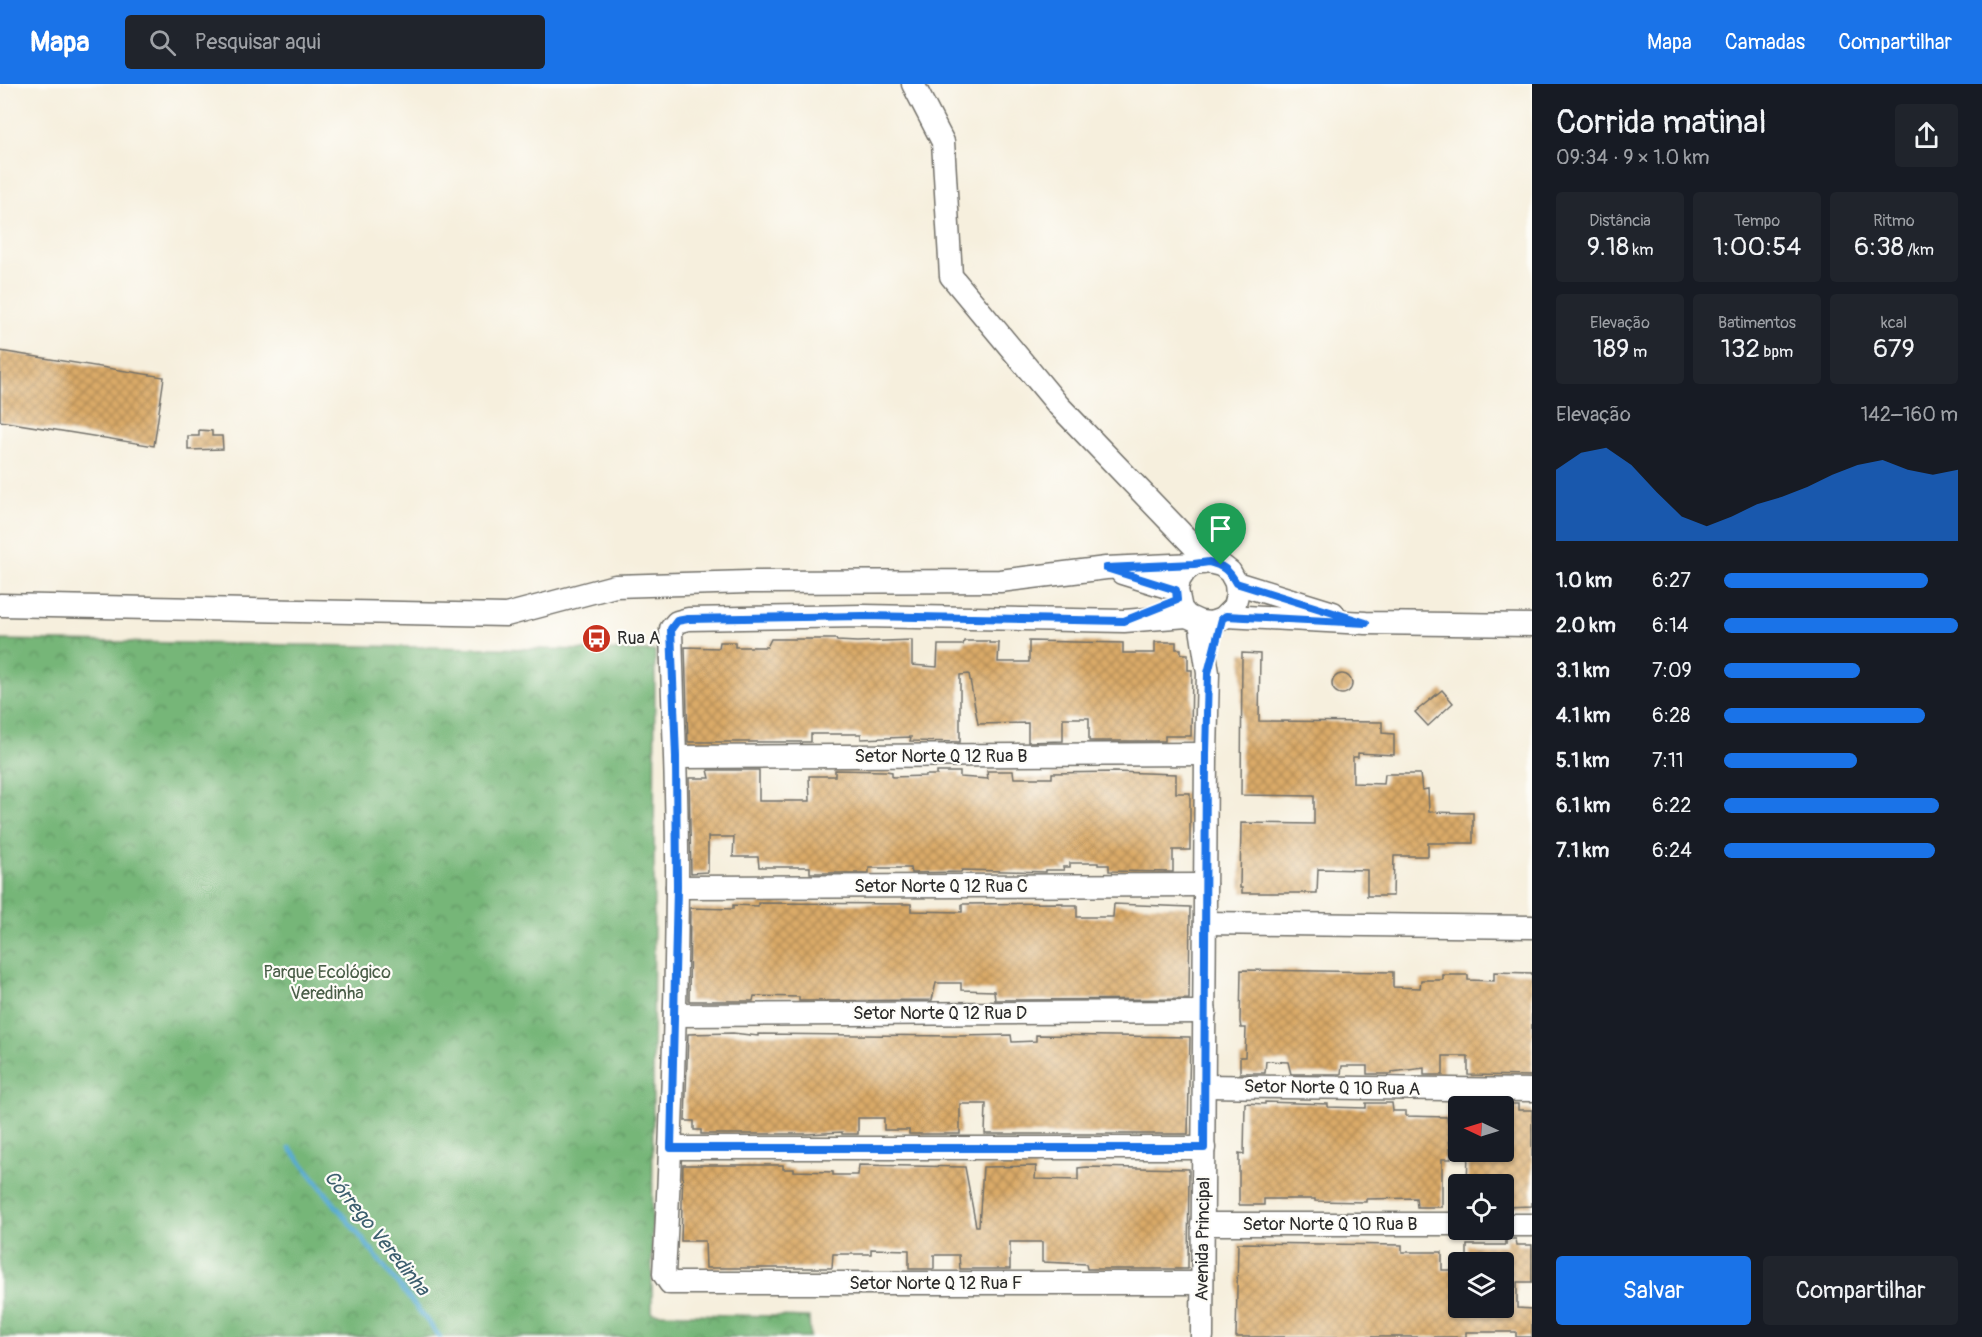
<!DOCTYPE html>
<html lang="pt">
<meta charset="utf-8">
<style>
body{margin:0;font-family:Pangolin,sans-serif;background:#20242c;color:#f1f3f6;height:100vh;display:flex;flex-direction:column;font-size:22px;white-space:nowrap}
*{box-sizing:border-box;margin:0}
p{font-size:20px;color:#9ea1a6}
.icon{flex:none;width:33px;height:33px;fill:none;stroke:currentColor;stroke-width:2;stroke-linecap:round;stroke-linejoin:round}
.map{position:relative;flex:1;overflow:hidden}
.details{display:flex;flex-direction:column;background:#171b24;width:450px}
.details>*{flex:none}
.needle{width:39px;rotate:274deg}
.buttons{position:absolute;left:1448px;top:1012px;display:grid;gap:12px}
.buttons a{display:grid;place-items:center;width:66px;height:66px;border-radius:6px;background:#171b24;box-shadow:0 2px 4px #0004;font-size:30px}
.pin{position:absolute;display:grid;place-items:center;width:51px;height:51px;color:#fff;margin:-62px -26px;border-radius:50% 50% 50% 0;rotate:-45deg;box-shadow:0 0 6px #0007}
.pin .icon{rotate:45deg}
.round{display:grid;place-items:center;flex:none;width:63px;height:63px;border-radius:6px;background:#20242c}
.head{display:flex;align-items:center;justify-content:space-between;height:102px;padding:0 24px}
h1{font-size:33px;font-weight:600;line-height:45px}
.stats{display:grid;grid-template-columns:repeat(3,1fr);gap:9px;height:102px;padding:6px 24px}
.stats div{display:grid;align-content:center;border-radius:6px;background:#20242c;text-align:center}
.stats b{font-size:26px;font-weight:600}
.stats small{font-size:16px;font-weight:400}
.stats p{font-size:16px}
.chart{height:168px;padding:12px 24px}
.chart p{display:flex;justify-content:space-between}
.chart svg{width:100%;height:108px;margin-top:6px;fill:#1a73e8;opacity:.7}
.primary-button{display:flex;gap:12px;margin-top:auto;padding:12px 24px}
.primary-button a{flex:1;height:69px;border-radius:6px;background:#1a73e8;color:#fff;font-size:24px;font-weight:600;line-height:69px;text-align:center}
.primary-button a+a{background:#20242c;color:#f1f3f6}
ul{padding:0 24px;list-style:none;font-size:20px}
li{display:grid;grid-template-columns:96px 72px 1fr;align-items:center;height:45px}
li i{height:15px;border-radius:8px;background:#1a73e8}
header{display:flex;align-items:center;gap:36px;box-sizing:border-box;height:84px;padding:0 30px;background:#1a73e8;color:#fff}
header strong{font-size:28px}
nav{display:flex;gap:33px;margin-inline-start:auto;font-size:21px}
.search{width:420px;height:54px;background:#20242c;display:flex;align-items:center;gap:15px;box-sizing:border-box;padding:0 21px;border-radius:6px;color:#9ea1a6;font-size:22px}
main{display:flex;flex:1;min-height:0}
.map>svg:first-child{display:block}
</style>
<header>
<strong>Mapa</strong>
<div class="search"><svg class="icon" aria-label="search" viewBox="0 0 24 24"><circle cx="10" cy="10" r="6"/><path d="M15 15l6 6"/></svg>Pesquisar aqui</div>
<nav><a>Mapa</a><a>Camadas</a><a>Compartilhar</a></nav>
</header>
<main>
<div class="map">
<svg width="1532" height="1253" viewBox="0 0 1532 1253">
<defs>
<pattern id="forest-crowns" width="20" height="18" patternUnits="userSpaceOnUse" patternTransform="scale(1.5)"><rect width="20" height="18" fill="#76b678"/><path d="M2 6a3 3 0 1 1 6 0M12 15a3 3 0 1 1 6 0" fill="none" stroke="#619463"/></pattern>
<pattern id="building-cross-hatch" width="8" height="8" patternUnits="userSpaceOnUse" patternTransform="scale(1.5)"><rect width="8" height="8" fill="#daaa68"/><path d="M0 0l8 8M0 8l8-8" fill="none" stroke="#b18b56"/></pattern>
</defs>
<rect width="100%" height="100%" fill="#fdfcf7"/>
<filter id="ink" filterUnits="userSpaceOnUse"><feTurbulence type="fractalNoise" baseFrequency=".0167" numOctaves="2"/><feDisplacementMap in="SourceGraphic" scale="12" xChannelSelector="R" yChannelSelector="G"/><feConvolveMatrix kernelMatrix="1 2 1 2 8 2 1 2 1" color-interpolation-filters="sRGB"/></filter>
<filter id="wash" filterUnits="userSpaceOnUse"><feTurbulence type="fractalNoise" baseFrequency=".008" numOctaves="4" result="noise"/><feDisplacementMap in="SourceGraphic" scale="24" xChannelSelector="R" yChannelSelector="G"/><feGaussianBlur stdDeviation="1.35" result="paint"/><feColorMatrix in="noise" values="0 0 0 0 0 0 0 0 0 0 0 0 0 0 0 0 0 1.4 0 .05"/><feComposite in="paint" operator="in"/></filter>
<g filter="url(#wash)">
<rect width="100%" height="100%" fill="#f6efdd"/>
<polygon fill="url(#forest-crowns)" stroke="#507052" stroke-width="1.5" points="0,556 655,567 652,1229 809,1233 810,1253 0,1253"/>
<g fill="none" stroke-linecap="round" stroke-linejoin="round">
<polyline stroke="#56aad2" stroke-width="5" points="290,1064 440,1253"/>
</g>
<g id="blocks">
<g fill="url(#building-cross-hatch)">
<polygon points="0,267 164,293 154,362 0,337"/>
<polygon points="199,346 212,347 212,352 222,352 223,365 188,366 188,352 199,352"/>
<polygon points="771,555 836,555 837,557 857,558 912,556 912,581 937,583 938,561 963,561 964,557 989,557 989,559 999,559 998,578 1029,578 1029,557 1123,559 1123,569 1155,569 1155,558 1176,558 1176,565 1181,565 1181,570 1188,570 1188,586 1192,586 1191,652 1165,652 1165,657 1089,657 1089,634 1063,634 1063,657 1028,658 1028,639 978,640 969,590 960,591 960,658 910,657 911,653 861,655 861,650 811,650 811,658 688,658 685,563 719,564 720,558 735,558 735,563 767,563"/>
<polygon points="1242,569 1260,570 1259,637 1382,638 1382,649 1394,650 1394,671 1358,669 1358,673 1353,673 1353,699 1384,700 1385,690 1420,690 1422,706 1428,705 1429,728 1473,729 1473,759 1428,759 1428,772 1394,772 1393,812 1367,812 1367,786 1318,785 1317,809 1242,809 1242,804 1240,804 1241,739 1314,740 1314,712 1241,711"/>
<circle cx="1342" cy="600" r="10"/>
<polygon points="1442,606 1453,619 1428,642 1415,628"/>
<polygon points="708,686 759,686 759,717 810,717 809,692 835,692 835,686 886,687 892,688 892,693 925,692 925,691 937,691 937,688 960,688 960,693 988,695 987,687 1013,687 1014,694 1052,694 1052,689 1115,688 1176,690 1176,709 1190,709 1190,766 1173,766 1173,788 1109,787 1109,781 1098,781 1098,779 1070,779 1070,783 1063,783 1064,786 1046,786 1046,788 962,786 961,788 911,789 910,784 869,784 869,789 810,789 810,783 759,783 758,773 733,773 734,753 708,753 708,788 691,789 689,694 710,694"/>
<polygon points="758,819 911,820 911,827 962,828 962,820 1063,819 1063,821 1077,821 1077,833 1113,833 1114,820 1190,823 1189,915 995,916 994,907 961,906 961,899 936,899 932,916 799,917 799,913 754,912 753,917 689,917 690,824 733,825 733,821 758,822"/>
<polygon points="1241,886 1393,888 1393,903 1420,904 1421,896 1443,896 1443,891 1468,891 1468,896 1494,897 1494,888 1532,889 1532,992 1468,991 1468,972 1443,972 1443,991 1424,991 1424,984 1392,988 1392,990 1367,990 1367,982 1342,982 1341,990 1291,990 1288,978 1266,977 1265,989 1240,989 1240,973 1245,973 1246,944 1241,944 1240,938"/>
<polygon points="733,949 758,952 758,950 958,952 1011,951 1012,958 1036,957 1036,951 1190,953 1188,1050 985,1050 986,1020 960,1020 960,1050 909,1050 909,1046 884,1046 884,1034 858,1034 858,1050 842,1050 842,1048 808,1050 701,1050 701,1046 694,1046 694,1037 685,1037 688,950"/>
<polygon points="1265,1018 1328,1020 1328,1023 1366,1024 1366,1019 1392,1019 1393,1027 1406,1027 1406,1032 1447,1033 1451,1075 1442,1075 1442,1123 1417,1123 1416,1114 1366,1115 1366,1118 1315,1117 1315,1115 1264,1115 1264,1121 1239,1121 1239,1069 1244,1070 1245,1019 1265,1020"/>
<polygon points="1503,1020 1518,1020 1518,1026 1532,1026 1532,1122 1503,1123 1503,1101 1467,1101 1468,1068 1503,1068"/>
<polygon points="683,1081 783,1081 783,1085 794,1085 794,1087 833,1088 833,1091 858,1091 859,1081 965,1083 976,1142 979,1142 983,1083 1036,1082 1035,1095 1078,1096 1078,1084 1087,1083 1189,1085 1188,1185 1087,1185 1086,1180 1042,1178 1042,1158 1010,1158 1010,1185 960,1185 959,1171 934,1171 934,1185 909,1185 909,1166 871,1165 871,1170 833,1170 832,1184 706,1184 705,1157 681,1157"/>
<polygon points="1506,1155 1516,1155 1517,1161 1532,1161 1532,1198 1517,1198 1517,1224 1532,1225 1532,1253 1516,1253 1516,1248 1466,1248 1466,1253 1236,1253 1238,1159 1402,1161 1402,1168 1442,1168 1442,1186 1458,1186 1458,1224 1503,1224 1503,1179 1467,1179 1467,1161 1506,1161"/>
</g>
</g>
</g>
<g filter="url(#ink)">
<use href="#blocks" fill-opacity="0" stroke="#727069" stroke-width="1.5"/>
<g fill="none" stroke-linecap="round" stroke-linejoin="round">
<defs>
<g id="minor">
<polyline points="913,0 943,58 951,192 1059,322 1209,478"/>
<polyline points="1122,489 1177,506"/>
<polyline points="1236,499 1333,529"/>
<polyline points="0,521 506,531 615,502 749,498 1000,497 1106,484 1194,480 1209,478 1221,481 1230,488 1236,499 1237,511 1234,523 1222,535 1211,539 1200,538 1187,532 1181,525 1177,506 1179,496 1185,487 1194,480"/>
<path d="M 1187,532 L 1124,537 L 863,532 L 688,535 L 677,538 L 671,545 C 673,632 678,718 677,804 C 676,933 671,1062 664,1190 L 670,1199 L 1201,1199"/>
<polyline points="1226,532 1366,539 1532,541"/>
<polyline points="1200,538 1208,589 1206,670 1202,1253"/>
<polyline points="677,673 1206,670"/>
<polyline points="677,803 1205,801"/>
<polyline points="1205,839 1532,843"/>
<polyline points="675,931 1205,928"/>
<polyline points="1204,1002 1532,1006"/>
<polyline points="671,1064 1204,1064"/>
<polyline points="1202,1140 1458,1140"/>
<polyline points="1503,1141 1532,1141"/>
</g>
</defs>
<use href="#minor" stroke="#727069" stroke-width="25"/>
<use href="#minor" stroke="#fff" stroke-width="22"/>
</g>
</g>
<g fill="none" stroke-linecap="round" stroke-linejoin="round" filter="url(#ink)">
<defs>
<path id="route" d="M 1209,478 C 1222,481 1229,486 1236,499 L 1366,539 L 1226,532 L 1222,535 L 1208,589 L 1206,670 L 1204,1064 L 671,1064 L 677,803 L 676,673 L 671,545 L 677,537 L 688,535 L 863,532 L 1124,537 L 1177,516 L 1176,506 L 1106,484 L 1194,480 Z"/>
</defs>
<use href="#route" stroke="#fff" stroke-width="12"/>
<use href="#route" stroke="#1a73e8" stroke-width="8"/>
</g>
<defs>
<symbol id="bus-disc" viewBox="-11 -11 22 22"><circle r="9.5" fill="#c8321e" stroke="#fdfcf7"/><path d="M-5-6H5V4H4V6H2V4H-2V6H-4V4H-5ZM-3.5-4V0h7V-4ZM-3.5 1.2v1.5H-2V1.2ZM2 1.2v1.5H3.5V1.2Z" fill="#fff"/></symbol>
</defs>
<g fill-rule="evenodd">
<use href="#bus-disc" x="580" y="538" width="33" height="33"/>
</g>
<g text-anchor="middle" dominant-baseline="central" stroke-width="4.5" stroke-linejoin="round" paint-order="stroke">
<g font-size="18" fill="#2b2b2b" stroke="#fdfcf7" text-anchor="start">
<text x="617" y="554">Rua A</text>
</g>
<g font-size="18" fill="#2b2b2b" stroke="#fdfcf7">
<text x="941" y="672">Setor Norte Q 12 Rua B</text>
<text x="941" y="802">Setor Norte Q 12 Rua C</text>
<text x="940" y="929">Setor Norte Q 12 Rua D</text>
<text transform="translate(1332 1004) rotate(1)">Setor Norte Q 10 Rua A</text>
<text x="1330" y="1140">Setor Norte Q 10 Rua B</text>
<text transform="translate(1203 1155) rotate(-89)">Avenida Principal</text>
<text x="936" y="1199">Setor Norte Q 12 Rua F</text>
</g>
<g font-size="18" fill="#4a5e48" stroke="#fdfcf7">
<text x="327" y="888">Parque Ecológico<tspan x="327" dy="21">Veredinha</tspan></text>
</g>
<g font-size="20" font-style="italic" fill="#3c5e6e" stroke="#fdfcf7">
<text transform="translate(377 1149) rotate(51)">Córrego Veredinha</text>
</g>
</g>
</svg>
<div class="buttons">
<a><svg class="needle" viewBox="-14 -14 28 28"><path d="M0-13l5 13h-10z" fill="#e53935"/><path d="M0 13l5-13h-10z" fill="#9ea1a6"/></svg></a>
<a><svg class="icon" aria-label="locate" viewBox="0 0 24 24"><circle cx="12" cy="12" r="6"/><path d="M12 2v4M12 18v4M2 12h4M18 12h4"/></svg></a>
<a><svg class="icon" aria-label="layers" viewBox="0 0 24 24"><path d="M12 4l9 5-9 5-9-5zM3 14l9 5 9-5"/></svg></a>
</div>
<div class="pin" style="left:1221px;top:481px;background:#1e9e55"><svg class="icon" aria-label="arrive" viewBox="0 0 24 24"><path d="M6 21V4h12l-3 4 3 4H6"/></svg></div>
</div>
<section class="details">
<div class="head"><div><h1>Corrida matinal</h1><p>09:34 · 9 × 1.0 km</p></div><a class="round"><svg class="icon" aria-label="share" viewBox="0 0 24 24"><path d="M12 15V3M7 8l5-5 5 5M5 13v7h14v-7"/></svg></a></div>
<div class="stats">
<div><p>Distância</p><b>9.18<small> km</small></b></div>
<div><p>Tempo</p><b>1:00:54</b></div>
<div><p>Ritmo</p><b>6:38<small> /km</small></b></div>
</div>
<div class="stats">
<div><p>Elevação</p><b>189<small> m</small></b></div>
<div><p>Batimentos</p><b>132<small> bpm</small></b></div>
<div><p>kcal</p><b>679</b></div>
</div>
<div class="chart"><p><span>Elevação</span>142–160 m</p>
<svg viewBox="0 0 160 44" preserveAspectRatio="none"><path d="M0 44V15L10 8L20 6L30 13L40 24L50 34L60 38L70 34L80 29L90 26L100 22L110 17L120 13L130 11L140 15L150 17L160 15V44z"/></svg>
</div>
<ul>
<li><b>1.0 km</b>6:27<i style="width:87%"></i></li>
<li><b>2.0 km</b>6:14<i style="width:100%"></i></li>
<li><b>3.1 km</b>7:09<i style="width:58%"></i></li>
<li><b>4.1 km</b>6:28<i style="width:86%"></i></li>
<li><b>5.1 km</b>7:11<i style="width:57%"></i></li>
<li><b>6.1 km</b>6:22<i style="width:92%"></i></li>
<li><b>7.1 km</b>6:24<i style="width:90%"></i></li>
</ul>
<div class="primary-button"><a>Salvar</a><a>Compartilhar</a></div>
</section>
</main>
